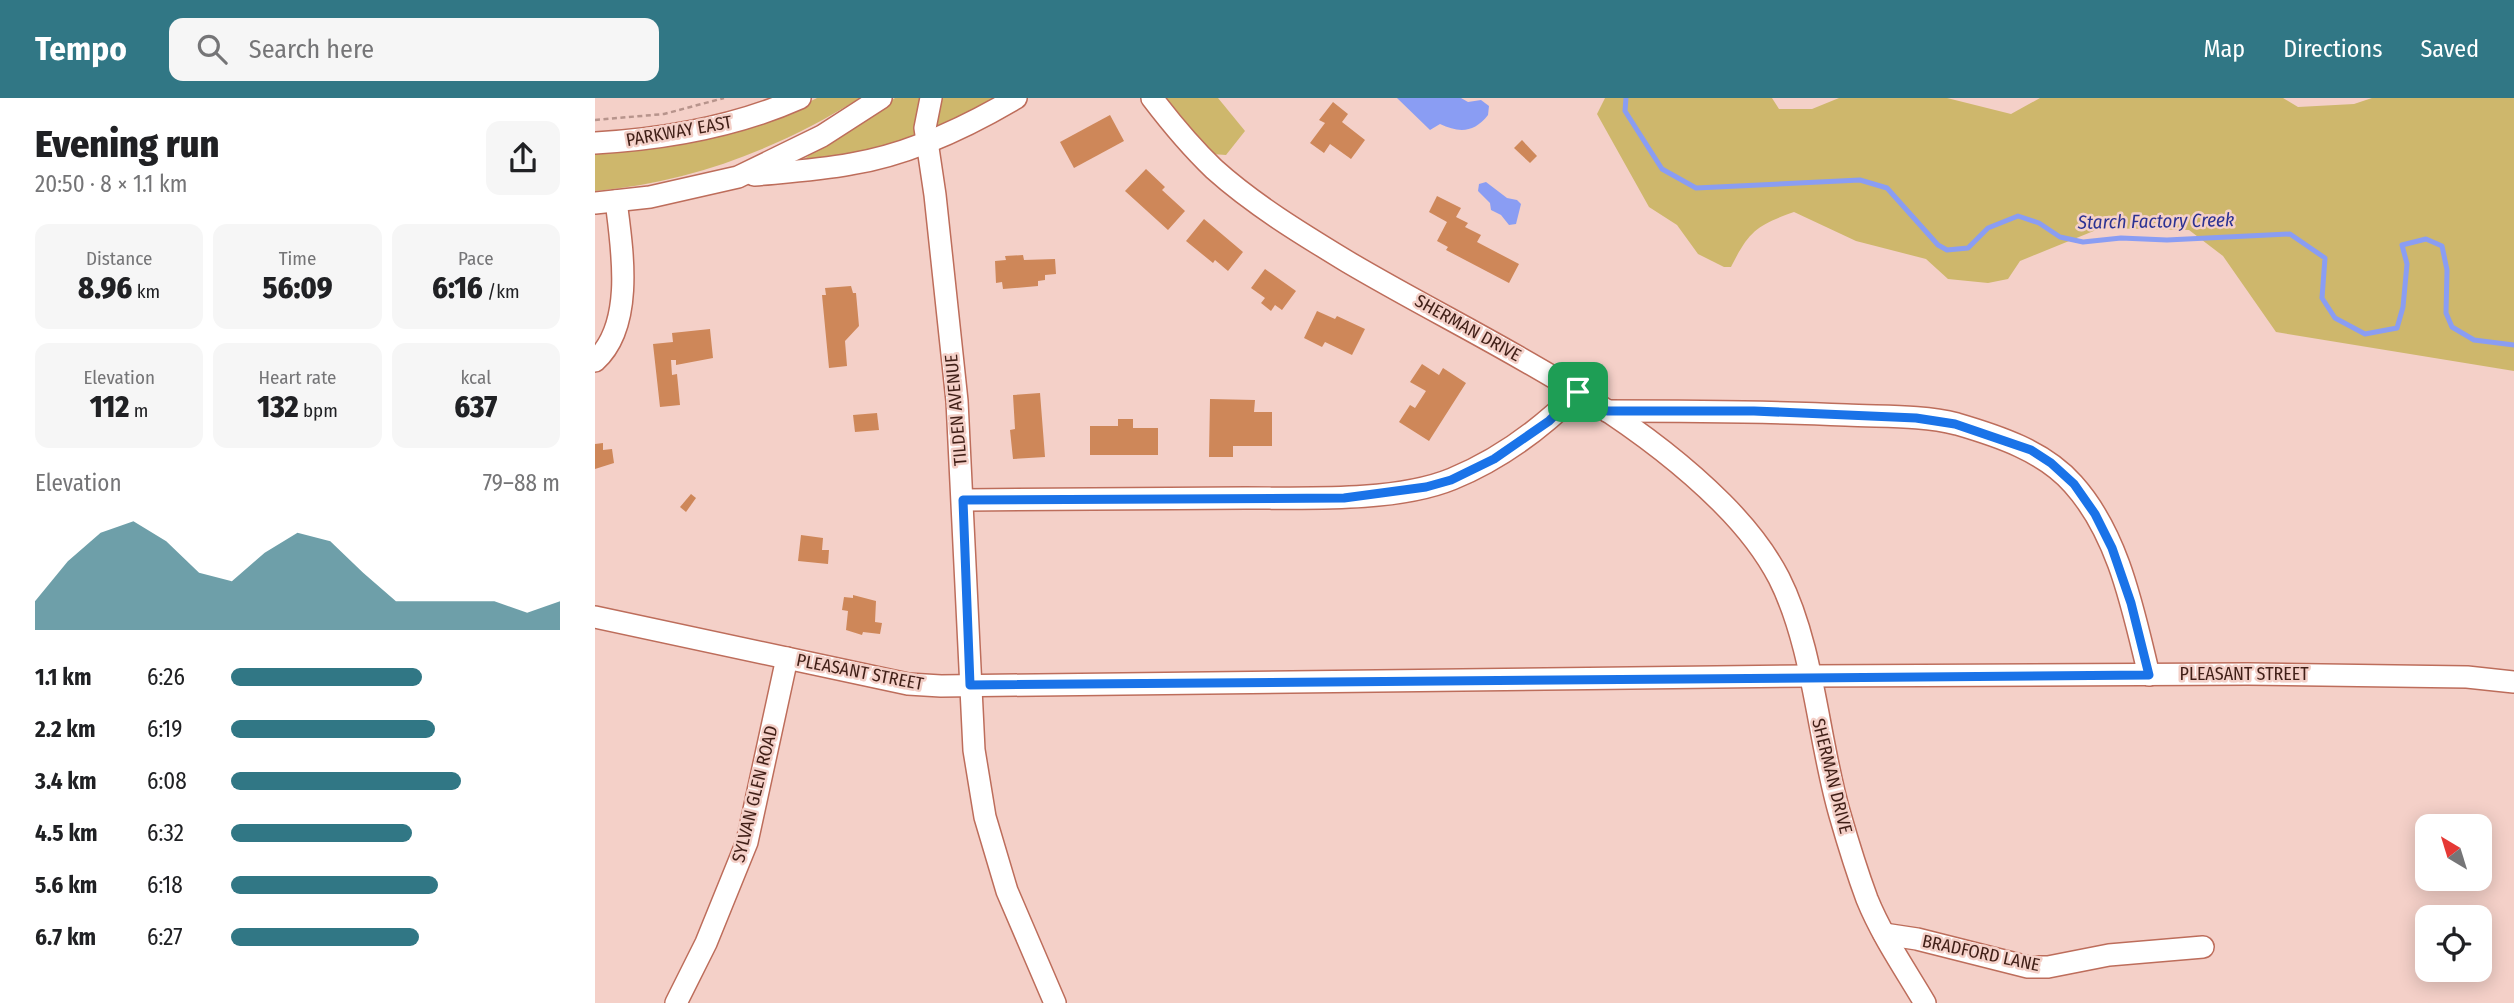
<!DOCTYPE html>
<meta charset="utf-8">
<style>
body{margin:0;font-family:"Fira Sans Condensed",sans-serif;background:#f6f6f6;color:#202124;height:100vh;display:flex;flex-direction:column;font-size:26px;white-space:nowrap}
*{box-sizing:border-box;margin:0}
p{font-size:23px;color:#757577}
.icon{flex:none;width:38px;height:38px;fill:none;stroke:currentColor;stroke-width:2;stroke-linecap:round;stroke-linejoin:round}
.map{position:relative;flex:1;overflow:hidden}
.details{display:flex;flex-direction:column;background:#fff;width:595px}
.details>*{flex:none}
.needle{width:46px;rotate:322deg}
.buttons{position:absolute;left:1820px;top:716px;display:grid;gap:14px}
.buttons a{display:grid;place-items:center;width:77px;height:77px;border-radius:14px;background:#fff;box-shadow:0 4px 18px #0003;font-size:35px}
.pin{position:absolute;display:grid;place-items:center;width:60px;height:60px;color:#fff;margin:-30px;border-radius:14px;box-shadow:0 4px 10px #0006}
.round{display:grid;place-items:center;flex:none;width:74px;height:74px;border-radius:14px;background:#f6f6f6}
.head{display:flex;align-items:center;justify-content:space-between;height:119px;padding:0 35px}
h1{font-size:38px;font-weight:800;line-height:52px}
.metrics{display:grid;grid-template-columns:repeat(3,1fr);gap:10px;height:119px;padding:7px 35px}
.metrics div{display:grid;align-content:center;border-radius:14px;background:#f6f6f6;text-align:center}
.metrics b{font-size:30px;font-weight:800}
.metrics small{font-size:19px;font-weight:400}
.metrics p{font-size:19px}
.chart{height:196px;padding:14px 35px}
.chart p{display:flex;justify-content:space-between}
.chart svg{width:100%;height:126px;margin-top:7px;fill:#317785;opacity:.7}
ul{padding:0 35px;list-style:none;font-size:23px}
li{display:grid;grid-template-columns:112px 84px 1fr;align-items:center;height:52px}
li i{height:18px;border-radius:9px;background:#317785}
header{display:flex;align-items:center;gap:42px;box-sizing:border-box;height:98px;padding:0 35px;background:#317785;color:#fff}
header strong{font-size:33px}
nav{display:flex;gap:38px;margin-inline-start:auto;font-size:24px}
.search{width:490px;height:63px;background:#f6f6f6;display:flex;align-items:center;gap:18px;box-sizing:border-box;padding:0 24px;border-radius:14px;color:#757577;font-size:26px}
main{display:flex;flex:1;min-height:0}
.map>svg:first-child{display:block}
</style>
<header>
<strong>Tempo</strong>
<div class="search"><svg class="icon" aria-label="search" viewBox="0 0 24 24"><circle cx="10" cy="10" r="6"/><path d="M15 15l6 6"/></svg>Search here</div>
<nav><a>Map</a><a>Directions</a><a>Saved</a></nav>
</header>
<main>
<section class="details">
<div class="head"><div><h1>Evening run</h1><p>20:50 · 8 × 1.1 km</p></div><a class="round"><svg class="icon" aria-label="share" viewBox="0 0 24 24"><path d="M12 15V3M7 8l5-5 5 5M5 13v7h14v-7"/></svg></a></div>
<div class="metrics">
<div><p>Distance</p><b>8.96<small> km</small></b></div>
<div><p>Time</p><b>56:09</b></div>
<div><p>Pace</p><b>6:16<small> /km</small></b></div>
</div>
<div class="metrics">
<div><p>Elevation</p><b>112<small> m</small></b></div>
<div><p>Heart rate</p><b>132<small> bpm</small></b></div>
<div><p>kcal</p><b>637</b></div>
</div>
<div class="chart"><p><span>Elevation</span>79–88 m</p>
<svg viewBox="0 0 160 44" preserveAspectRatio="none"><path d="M0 44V34L10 20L20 10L30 6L40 13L50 24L60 27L70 17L80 10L90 13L100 24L110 34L120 34L130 34L140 34L150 38L160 34V44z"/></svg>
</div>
<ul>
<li><b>1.1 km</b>6:26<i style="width:58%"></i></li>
<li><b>2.2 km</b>6:19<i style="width:62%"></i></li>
<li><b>3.4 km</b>6:08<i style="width:70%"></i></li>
<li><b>4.5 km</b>6:32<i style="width:55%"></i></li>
<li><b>5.6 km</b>6:18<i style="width:63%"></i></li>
<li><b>6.7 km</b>6:27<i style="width:57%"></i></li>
</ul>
</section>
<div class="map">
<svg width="1919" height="905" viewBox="0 0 1919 905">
<rect width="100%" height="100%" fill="#f4d0c8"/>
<g fill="#ceb76c">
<path d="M 222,0 L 265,0 C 183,51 97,84 0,93 L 0,54 L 210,6 Z"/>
<polygon points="300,0 326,0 322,37 279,53 206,63"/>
<polygon points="344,0 406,0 339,31"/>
<polygon points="571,0 623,0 650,33 631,57 617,56"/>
<path d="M 1010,0 L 1177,0 L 1184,11 L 1217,11 L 1244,0 L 1352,0 L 1416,16 L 1445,0 L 1688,0 L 1703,9 L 1759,6 L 1777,0 L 1919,0 L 1919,273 L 1681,234 L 1628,158 L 1594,132 L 1506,130 L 1425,163 L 1413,181 L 1393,185 L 1353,181 L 1331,161 L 1261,143 L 1199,114 C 1162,127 1154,133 1136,169 L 1129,169 L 1103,156 L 1082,127 L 1054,109 L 1002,16 Z"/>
</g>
<g fill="#8a9df3">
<path d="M 802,0 L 866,0 L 873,4 L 886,2 L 894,8 L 893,17 C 879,35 864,35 845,26 L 835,32 Z"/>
<polygon points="891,84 912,100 922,102 926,106 921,126 914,127 906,117 896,112 895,105 883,93 884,86"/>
</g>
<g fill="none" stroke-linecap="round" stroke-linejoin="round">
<polyline stroke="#8a9df3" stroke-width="5" points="1031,0 1030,13 1067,71 1101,90 1265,82 1292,90 1343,147 1352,152 1373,150 1393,130 1423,118 1444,125 1465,139 1488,144 1526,140 1572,142 1695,136 1730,160 1727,200 1740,220 1770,236 1802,230 1808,209 1812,166 1807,147 1831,141 1847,148 1852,172 1851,215 1857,229 1879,242 1919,247"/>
</g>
<g fill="#ce8759">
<polygon points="738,4 753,16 747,24 770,42 756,61 735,46 729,55 715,45 730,25 724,22"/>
<polygon points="515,17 529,43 479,70 465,44"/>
<polygon points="927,42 942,58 935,65 919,50"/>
<polygon points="551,71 570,89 567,92 590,113 573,132 530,93"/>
<polygon points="842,98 866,110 861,119 873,125 870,129 886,137 882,144 924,166 914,185 851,152 853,149 842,143 852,124 834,114"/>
<polygon points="609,121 648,154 633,173 620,162 618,165 591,143"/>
<polygon points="428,157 429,162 460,161 461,176 450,177 450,182 443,183 443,188 408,191 407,184 401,185 400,163 411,162 410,158"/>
<polygon points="670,171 701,193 687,212 680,207 676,213 666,205 670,200 656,190"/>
<polygon points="256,188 258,195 261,195 264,228 250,243 252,268 234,270 227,197 231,197 230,190"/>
<polygon points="722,213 740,221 742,218 770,231 757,257 730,244 727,249 709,240"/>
<polygon points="115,231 118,260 81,267 81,262 76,262 77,277 82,276 85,307 65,309 58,246 78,244 77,235"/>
<polygon points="827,266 844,277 848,270 871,285 834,343 804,324 815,307 820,310 831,293 815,284"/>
<polygon points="445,295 450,359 418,361 415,332 420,331 418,297"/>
<polygon points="615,301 660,302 659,314 677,314 677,348 638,348 638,359 614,359"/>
<polygon points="282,315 284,332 260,334 258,317"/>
<polygon points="523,321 538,321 538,330 563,330 563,357 495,357 495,328 523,328"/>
<polygon points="8,345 8,352 17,351 19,365 0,371 0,346"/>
<polygon points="96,396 101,400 91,414 85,409"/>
<polygon points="206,437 228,440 227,452 234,452 233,466 203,463"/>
<polygon points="258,497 281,503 280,524 287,525 285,536 268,534 267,537 251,532 253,513 247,512 249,499 258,500"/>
</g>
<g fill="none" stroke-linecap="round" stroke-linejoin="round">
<defs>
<g id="minor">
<polyline points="336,0 330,30 340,97 362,303 379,652 390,719 412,793 460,905"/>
<path d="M 557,0 C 576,25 596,49 619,71 C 659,107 707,136 753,164 C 880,239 1021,299 1127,405 C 1148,426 1170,453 1184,480 C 1219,549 1223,642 1245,717 C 1253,745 1262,774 1272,801 C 1287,838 1310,871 1330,905"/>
<path d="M 0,45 C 71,41 140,29 205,0"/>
<path d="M 159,77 C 191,74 224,72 256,66 C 312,57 372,29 421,0"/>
<polyline points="0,105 55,99 143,79 227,38 286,0"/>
<path d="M 0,263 C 40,227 27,150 21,103"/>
<path d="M 1012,313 C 1091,313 1171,313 1251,317 C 1287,319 1326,317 1362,326 C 1403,338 1449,353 1478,386 C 1524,437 1538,512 1554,577"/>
<path d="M 368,402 C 462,401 556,401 651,400 C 711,400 801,404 857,381 C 906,361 946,331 983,294"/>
<polyline points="0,519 313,586 346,588 1214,578 1653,576 1872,579 1919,584"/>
<polyline points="1289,836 1322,841 1433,869 1453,869 1514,857 1608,849"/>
<polyline points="81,905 111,845 152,744 192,560"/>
</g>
</defs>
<use href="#minor" stroke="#bd6d5b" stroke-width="24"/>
<polyline stroke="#b7948c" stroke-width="2.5" stroke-dasharray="5 3.5" stroke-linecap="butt" points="0,22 69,16 129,0"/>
<use href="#minor" stroke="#fff" stroke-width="21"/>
</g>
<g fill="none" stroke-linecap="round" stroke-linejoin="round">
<defs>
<polygon id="route" points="983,294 1012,313 1159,313 1321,320 1360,326 1436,352 1456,365 1479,386 1500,416 1517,450 1536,505 1554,577 375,587 368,402 749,400 831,389 856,382 899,361 954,323"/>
</defs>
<use href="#route" stroke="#fff" stroke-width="14"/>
<use href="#route" stroke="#1a73e8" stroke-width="9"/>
</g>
<g text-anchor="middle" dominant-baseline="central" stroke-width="5" stroke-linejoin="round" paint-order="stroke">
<g font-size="18" fill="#401f17" stroke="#f4d0c8">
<text transform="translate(84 33) rotate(-10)">PARKWAY EAST</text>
<text transform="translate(873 230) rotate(29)">SHERMAN DRIVE</text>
<text transform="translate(361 312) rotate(-95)">TILDEN AVENUE</text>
<text transform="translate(265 574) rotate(11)">PLEASANT STREET</text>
<text x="1649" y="576">PLEASANT STREET</text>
<text transform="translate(1237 678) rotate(76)">SHERMAN DRIVE</text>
<text transform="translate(160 696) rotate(-76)">SYLVAN GLEN ROAD</text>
<text transform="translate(1386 855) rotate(12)">BRADFORD LANE</text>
</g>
<g font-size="19" font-style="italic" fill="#2b3293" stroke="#f4d0c8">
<text transform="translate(1561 123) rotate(-1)">Starch Factory Creek</text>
</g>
</g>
</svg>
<div class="buttons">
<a><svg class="needle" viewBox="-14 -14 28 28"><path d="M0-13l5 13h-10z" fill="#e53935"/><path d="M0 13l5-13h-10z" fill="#757577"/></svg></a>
<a><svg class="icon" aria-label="locate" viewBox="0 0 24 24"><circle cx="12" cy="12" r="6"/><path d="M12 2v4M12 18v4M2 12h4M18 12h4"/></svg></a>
</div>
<div class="pin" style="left:983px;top:294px;background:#1e9e55"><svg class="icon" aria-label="arrive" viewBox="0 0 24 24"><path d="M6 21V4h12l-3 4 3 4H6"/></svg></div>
</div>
</main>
